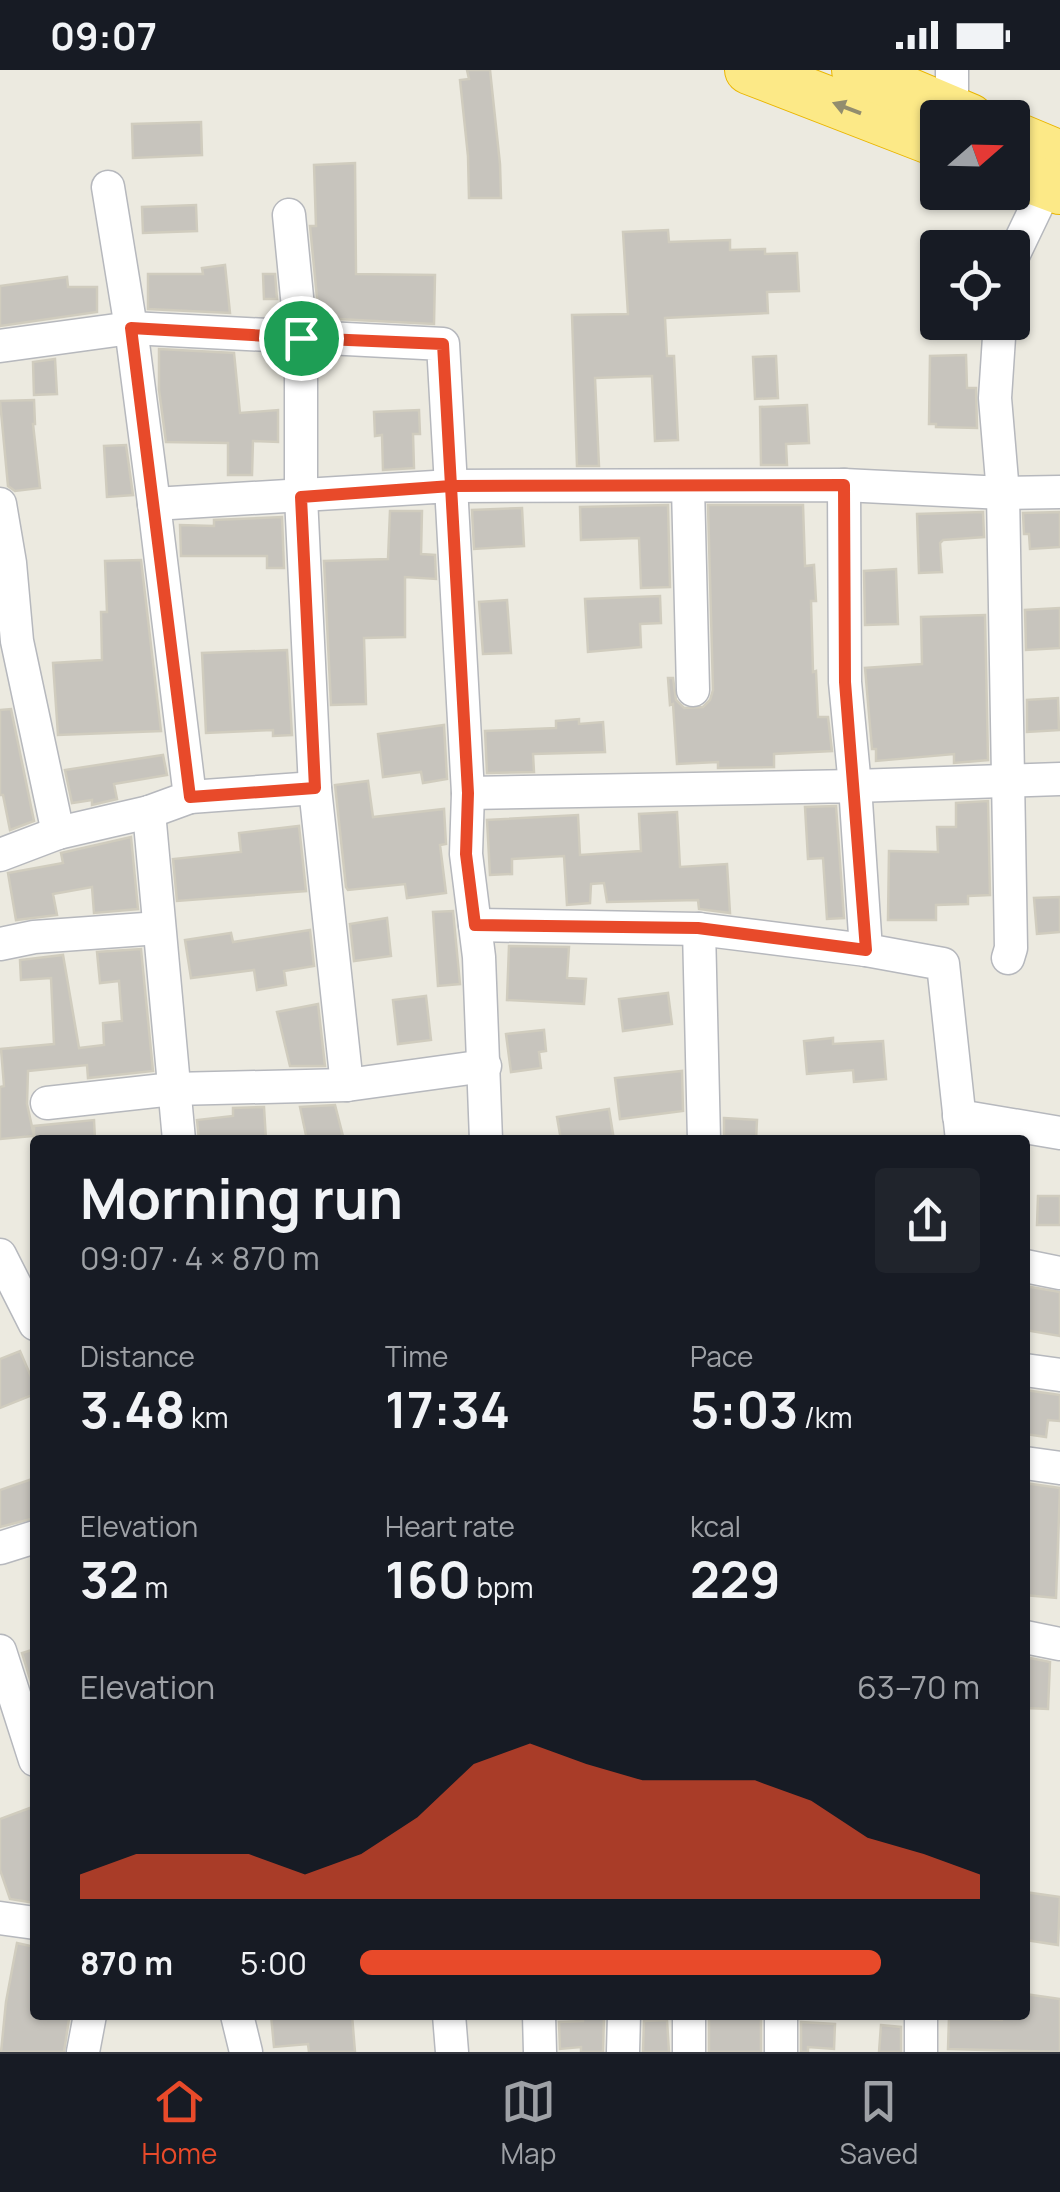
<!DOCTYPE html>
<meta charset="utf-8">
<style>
body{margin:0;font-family:Manrope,sans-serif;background:#20242c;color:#f1f3f6;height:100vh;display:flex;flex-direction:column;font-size:38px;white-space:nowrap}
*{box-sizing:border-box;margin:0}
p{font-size:32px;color:#9ea1a6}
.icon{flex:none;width:55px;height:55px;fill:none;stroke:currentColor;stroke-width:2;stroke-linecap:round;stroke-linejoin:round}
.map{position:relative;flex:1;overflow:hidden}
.side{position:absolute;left:30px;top:1065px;width:1000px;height:885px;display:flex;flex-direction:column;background:#171b24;border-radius:10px;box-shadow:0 2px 8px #0004}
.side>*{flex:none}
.needle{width:65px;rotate:70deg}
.fabs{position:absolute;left:920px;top:30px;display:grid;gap:20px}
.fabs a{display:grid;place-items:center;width:110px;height:110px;border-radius:10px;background:#171b24;box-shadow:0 2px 8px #0004;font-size:50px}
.pin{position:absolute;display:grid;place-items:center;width:85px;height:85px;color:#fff;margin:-42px;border:5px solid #fff;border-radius:50%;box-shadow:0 2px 10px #0007}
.round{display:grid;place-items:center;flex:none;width:105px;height:105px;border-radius:10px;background:#20242c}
.headline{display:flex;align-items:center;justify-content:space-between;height:170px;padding:0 50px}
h1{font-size:55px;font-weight:700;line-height:75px}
.stats{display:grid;grid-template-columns:repeat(3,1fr);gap:15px;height:170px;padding:10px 50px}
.stats div{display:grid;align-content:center}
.stats b{font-size:50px;font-weight:700}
.stats small{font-size:28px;font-weight:400}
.stats p{font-size:28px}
.chart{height:280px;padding:20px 50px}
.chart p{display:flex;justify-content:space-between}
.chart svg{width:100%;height:180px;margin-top:10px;fill:#e84a2a;opacity:.7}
ul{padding:0 50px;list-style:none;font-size:32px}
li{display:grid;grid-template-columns:160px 120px 1fr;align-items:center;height:75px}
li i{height:25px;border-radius:12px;background:#e84a2a}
.status{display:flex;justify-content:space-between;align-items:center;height:70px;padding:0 50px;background:#171b24;direction:ltr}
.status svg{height:28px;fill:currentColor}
.menu{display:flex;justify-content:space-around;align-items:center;height:140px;border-top:2px solid #363941;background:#171b24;font-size:28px;color:#9ea1a6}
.menu a{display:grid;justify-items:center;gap:5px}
.menu .on{color:#e84a2a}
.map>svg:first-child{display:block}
</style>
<div class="status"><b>09:07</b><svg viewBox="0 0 49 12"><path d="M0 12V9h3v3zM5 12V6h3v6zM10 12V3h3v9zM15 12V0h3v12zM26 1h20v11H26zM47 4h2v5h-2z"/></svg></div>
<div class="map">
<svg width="1060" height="1982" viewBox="0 0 1060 1982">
<rect width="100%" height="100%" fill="#eceae0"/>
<g fill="#c7c4bd" stroke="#d0ccbe" stroke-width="2.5">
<polygon points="467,0 490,0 500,94 501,128 469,128 468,86 460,10 469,9"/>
<polygon points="201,52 202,85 133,88 132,54"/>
<polygon points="355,93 356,204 435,205 434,254 319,248 310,156 316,156 314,95"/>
<polygon points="196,135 197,161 143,163 142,137"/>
<polygon points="668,160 669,172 730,170 730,180 765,179 765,184 797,183 799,221 767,222 768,243 665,248 667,286 674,286 678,370 655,371 652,306 595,308 599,396 577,396 572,245 628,244 623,162"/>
<polygon points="225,195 230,243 148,239 148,204 203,204 202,198"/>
<polygon points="263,204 275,204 277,229 264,229"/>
<polygon points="67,207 68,217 97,217 97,242 0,256 0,216"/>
<polygon points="159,279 234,283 240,343 278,340 278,372 253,371 252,405 228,405 228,373 166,372 159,320"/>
<polygon points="966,285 967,318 976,318 977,358 936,357 936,354 929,354 930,286"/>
<polygon points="776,286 778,328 755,329 753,287"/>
<polygon points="55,289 57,324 34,325 33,292"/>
<polygon points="34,330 35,354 33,354 40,418 15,421 8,416 0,331"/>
<polygon points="807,335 809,373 786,374 787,395 761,395 760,337"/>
<polygon points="419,340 420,364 413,364 414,398 383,400 382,365 375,366 374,342"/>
<polygon points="126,375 133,425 107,427 104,376"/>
<polygon points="668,435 670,517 641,518 639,468 581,470 580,437"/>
<polygon points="708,435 803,435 805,496 814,495 816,531 811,531 813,602 816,601 818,647 828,647 832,681 774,684 774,697 718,698 718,692 677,694 673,634 670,635 668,608 673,608 676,630 684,638 703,637 710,630 713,620"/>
<polygon points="522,438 524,476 474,479 472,440"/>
<polygon points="390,441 422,441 421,484 435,485 436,509 405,507 405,567 364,568 366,634 331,635 324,491 388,489"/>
<polygon points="983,442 984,467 943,470 940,473 942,502 919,503 917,444"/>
<polygon points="1060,442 1060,477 1030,479 1029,464 1024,464 1023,443"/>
<polygon points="282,447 284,498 267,498 267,486 181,486 180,455 214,456 214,450"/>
<polygon points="141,490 161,661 58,665 53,593 102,590 101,542 107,542 105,491"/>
<polygon points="896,499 898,554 865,555 864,501"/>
<polygon points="660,526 661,553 640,554 641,577 588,582 585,529"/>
<polygon points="507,530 511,583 483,584 479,532"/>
<polygon points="1060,538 1060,578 1026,580 1025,540"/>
<polygon points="985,545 988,690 954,693 954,684 876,691 876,679 872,679 865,598 922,594 921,547"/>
<polygon points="287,580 292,665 273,666 273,660 206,663 202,583"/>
<polygon points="1058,628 1059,660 1027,662 1027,630"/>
<polygon points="11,639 34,751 10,760 3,725 0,725 0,640"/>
<polygon points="579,649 579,654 603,652 605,682 533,684 534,702 487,703 485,661 556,658 556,651"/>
<polygon points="444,655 447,709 423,713 421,702 383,707 378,664"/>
<polygon points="163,685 167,705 114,714 117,729 92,735 92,730 72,733 65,700"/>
<polygon points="368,711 373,747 444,739 446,774 440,775 446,823 407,828 405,814 348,820 346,817 335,715"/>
<polygon points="988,731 990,825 968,826 968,834 936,835 936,850 888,850 889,781 938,782 937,757 956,757 956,733"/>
<polygon points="836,736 844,848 827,849 823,788 808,789 805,737"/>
<polygon points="677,742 680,797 727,794 730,843 699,839 698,830 607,832 604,813 591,814 590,833 567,835 564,786 512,789 512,804 490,805 487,750 578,745 580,785 641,781 639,744"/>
<polygon points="299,756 306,821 177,831 173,789 241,782 239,763"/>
<polygon points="131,767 138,839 94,843 92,817 53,824 57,845 16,850 8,803 63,793 61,783"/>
<polygon points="1060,827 1060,862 1037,864 1034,828"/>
<polygon points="453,841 460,914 438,916 433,842"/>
<polygon points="387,848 391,886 354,891 350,854"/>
<polygon points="310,860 314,896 284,901 286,915 257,920 254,900 191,908 185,870 231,863 233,872"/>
<polygon points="509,876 569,877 567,908 586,909 584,934 507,930"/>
<polygon points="141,879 153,1001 88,1008 87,995 28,1001 27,1034 34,1066 0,1069 0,1017 4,1016 1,979 54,974 51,908 21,910 20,890 63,885 79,978 104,975 103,953 122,951 119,911 100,913 97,882"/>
<polygon points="668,923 672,954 623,961 619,929"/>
<polygon points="426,926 431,970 398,974 393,930"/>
<polygon points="318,934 325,996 290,996 277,942"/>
<polygon points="544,960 546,981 539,982 541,998 511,1002 506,964"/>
<polygon points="833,968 833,974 883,971 886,1009 854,1012 853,1000 807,1004 804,971"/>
<polygon points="682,1001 683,1041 620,1049 615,1008"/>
<polygon points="335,1035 344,1070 307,1070 300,1037"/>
<polygon points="264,1037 266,1070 199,1070 197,1050 233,1046 233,1038"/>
<polygon points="609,1039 614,1070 561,1070 557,1047"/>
<polygon points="724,1048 757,1050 756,1070 724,1070"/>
<polygon points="94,1050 95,1070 34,1070 34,1056"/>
<polygon points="1038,1126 1060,1126 1060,1155 1037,1155"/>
<polygon points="1025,1216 1060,1222 1060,1266 1025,1260"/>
<polygon points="20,1281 35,1316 35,1324 0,1338 0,1289"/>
<polygon points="1025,1320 1060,1325 1060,1351 1048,1350 1046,1367 1025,1364"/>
<polygon points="35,1408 35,1448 0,1457 0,1420"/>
<polygon points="1025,1413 1060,1418 1056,1528 1025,1525"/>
<polygon points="35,1579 35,1625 22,1583"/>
<polygon points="1025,1587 1050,1592 1048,1639 1025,1638"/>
<polygon points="35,1736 35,1833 10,1829 0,1800 0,1749"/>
<polygon points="1025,1822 1060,1827 1058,1875 1025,1870"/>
<polygon points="17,1873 35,1877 35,1945 69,1949 64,1982 1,1982 6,1932"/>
<polygon points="1025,1924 1060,1929 1060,1982 948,1979 949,1947 1002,1950 1003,1945 1025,1945"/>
<polygon points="271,1945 352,1945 355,1982 309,1982 308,1974 274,1977"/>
<polygon points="583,1945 604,1945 603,1982 581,1982 581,1977 560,1979 559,1952 583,1951"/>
<rect x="709" y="1945" width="52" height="37"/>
<polygon points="667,1950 669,1982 643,1982 644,1951"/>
<polygon points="801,1952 835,1954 834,1979 808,1977 808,1982 801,1982"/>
<polygon points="881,1955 901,1957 901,1982 879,1982"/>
</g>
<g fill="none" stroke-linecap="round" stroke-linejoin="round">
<defs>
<g id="minor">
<polyline points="952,0 952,40"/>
<polyline points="108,117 131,258 154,434"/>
<polyline points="289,145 301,268 301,427 315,718 347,1015"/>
<polyline points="1012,188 1047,115"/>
<polyline points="1000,252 995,328 1003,423 1011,878 1008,888"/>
<polyline points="0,276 131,258 443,274 451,416 844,415 1003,423 1060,422"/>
<polyline points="844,415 845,612 855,716 1060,709"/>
<polyline points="688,417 693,620"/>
<polyline points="0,434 10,493 17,571 58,763"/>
<polyline points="468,723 466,784 479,887 486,1070"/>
<polyline points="190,727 315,718"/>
<polyline points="149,742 179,1070"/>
<polyline points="0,785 58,763 149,742 190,727 154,434 451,416 468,723 855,716 866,880 943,894 962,1070"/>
<polyline points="475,855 699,859 866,880"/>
<polyline points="699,859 704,1070"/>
<polyline points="0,874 34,867 159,858"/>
<polyline points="47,1033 173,1019 347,1015 485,996"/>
<polyline points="959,1046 1060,1063"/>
<polyline points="0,1185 35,1254"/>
<polyline points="1025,1196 1060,1203"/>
<polyline points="1025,1300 1060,1305"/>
<polyline points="1025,1393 1060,1398"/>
<polyline points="0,1478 35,1467"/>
<polyline points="1025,1567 1060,1574"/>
<polyline points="0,1581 35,1690"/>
<polyline points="0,1848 35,1853"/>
<polyline points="237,1945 246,1982"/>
<polyline points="449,1945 452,1982"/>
<polyline points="539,1945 540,1982"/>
<polyline points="689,1945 689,1982"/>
<polyline points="921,1945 921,1982"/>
<polyline points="83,1982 90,1945"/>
<polyline points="623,1982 624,1945"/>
<polyline points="781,1982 781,1945"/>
</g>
<g id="highway">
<polyline points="749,0 938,73"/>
<polyline points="856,0 970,48"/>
<polyline points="1012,65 1060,85"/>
<polyline points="1012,102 1060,120"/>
</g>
</defs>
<use href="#minor" stroke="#b6b8bd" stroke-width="35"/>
<use href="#highway" stroke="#eab601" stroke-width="50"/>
<use href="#minor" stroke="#fff" stroke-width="32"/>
<use href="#highway" stroke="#fce987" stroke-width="48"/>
</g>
<defs><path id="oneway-solid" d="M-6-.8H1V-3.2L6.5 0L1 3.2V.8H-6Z" transform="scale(2.5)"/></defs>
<use fill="#928d6e" href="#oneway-solid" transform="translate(847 38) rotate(-159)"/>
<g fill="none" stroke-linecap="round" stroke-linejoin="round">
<defs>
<polyline id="route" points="301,268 131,258 190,727 315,718 301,427 451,416 468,723 466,784 475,855 698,858 866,880 845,612 844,415 451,416 443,274 301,268"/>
</defs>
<use href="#route" stroke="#fff" stroke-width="20"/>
<use href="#route" stroke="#e84a2a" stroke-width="12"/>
</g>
</svg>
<div class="fabs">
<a><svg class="needle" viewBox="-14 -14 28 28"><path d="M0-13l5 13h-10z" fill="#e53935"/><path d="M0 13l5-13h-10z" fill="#9ea1a6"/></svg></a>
<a><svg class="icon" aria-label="locate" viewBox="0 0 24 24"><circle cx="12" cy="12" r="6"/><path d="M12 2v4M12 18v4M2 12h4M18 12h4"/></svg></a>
</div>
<div class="pin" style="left:301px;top:268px;background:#1e9e55"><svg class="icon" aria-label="arrive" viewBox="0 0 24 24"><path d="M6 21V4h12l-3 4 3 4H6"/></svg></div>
<section class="side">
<div class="headline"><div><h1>Morning run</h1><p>09:07 · 4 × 870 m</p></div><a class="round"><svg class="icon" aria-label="share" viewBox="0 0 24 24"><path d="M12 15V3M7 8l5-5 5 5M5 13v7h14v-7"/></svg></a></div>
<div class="stats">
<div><p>Distance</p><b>3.48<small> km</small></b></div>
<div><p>Time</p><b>17:34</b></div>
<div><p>Pace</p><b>5:03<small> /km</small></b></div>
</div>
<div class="stats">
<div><p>Elevation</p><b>32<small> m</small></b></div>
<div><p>Heart rate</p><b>160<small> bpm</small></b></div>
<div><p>kcal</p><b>229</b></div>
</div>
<div class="chart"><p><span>Elevation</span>63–70 m</p>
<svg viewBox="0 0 160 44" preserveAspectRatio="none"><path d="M0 44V38L10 33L20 33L30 33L40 38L50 33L60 24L70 11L80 6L90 11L100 15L110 15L120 15L130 20L140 29L150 33L160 38V44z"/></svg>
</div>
<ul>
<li><b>870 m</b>5:00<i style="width:84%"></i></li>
</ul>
</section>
</div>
<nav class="menu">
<a class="on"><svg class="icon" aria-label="home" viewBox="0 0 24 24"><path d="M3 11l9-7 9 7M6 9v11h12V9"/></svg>Home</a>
<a><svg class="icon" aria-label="map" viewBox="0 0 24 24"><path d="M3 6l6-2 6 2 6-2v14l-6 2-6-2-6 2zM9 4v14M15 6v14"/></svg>Map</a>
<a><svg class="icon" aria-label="saved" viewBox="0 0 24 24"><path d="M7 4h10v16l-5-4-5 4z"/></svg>Saved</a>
</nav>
